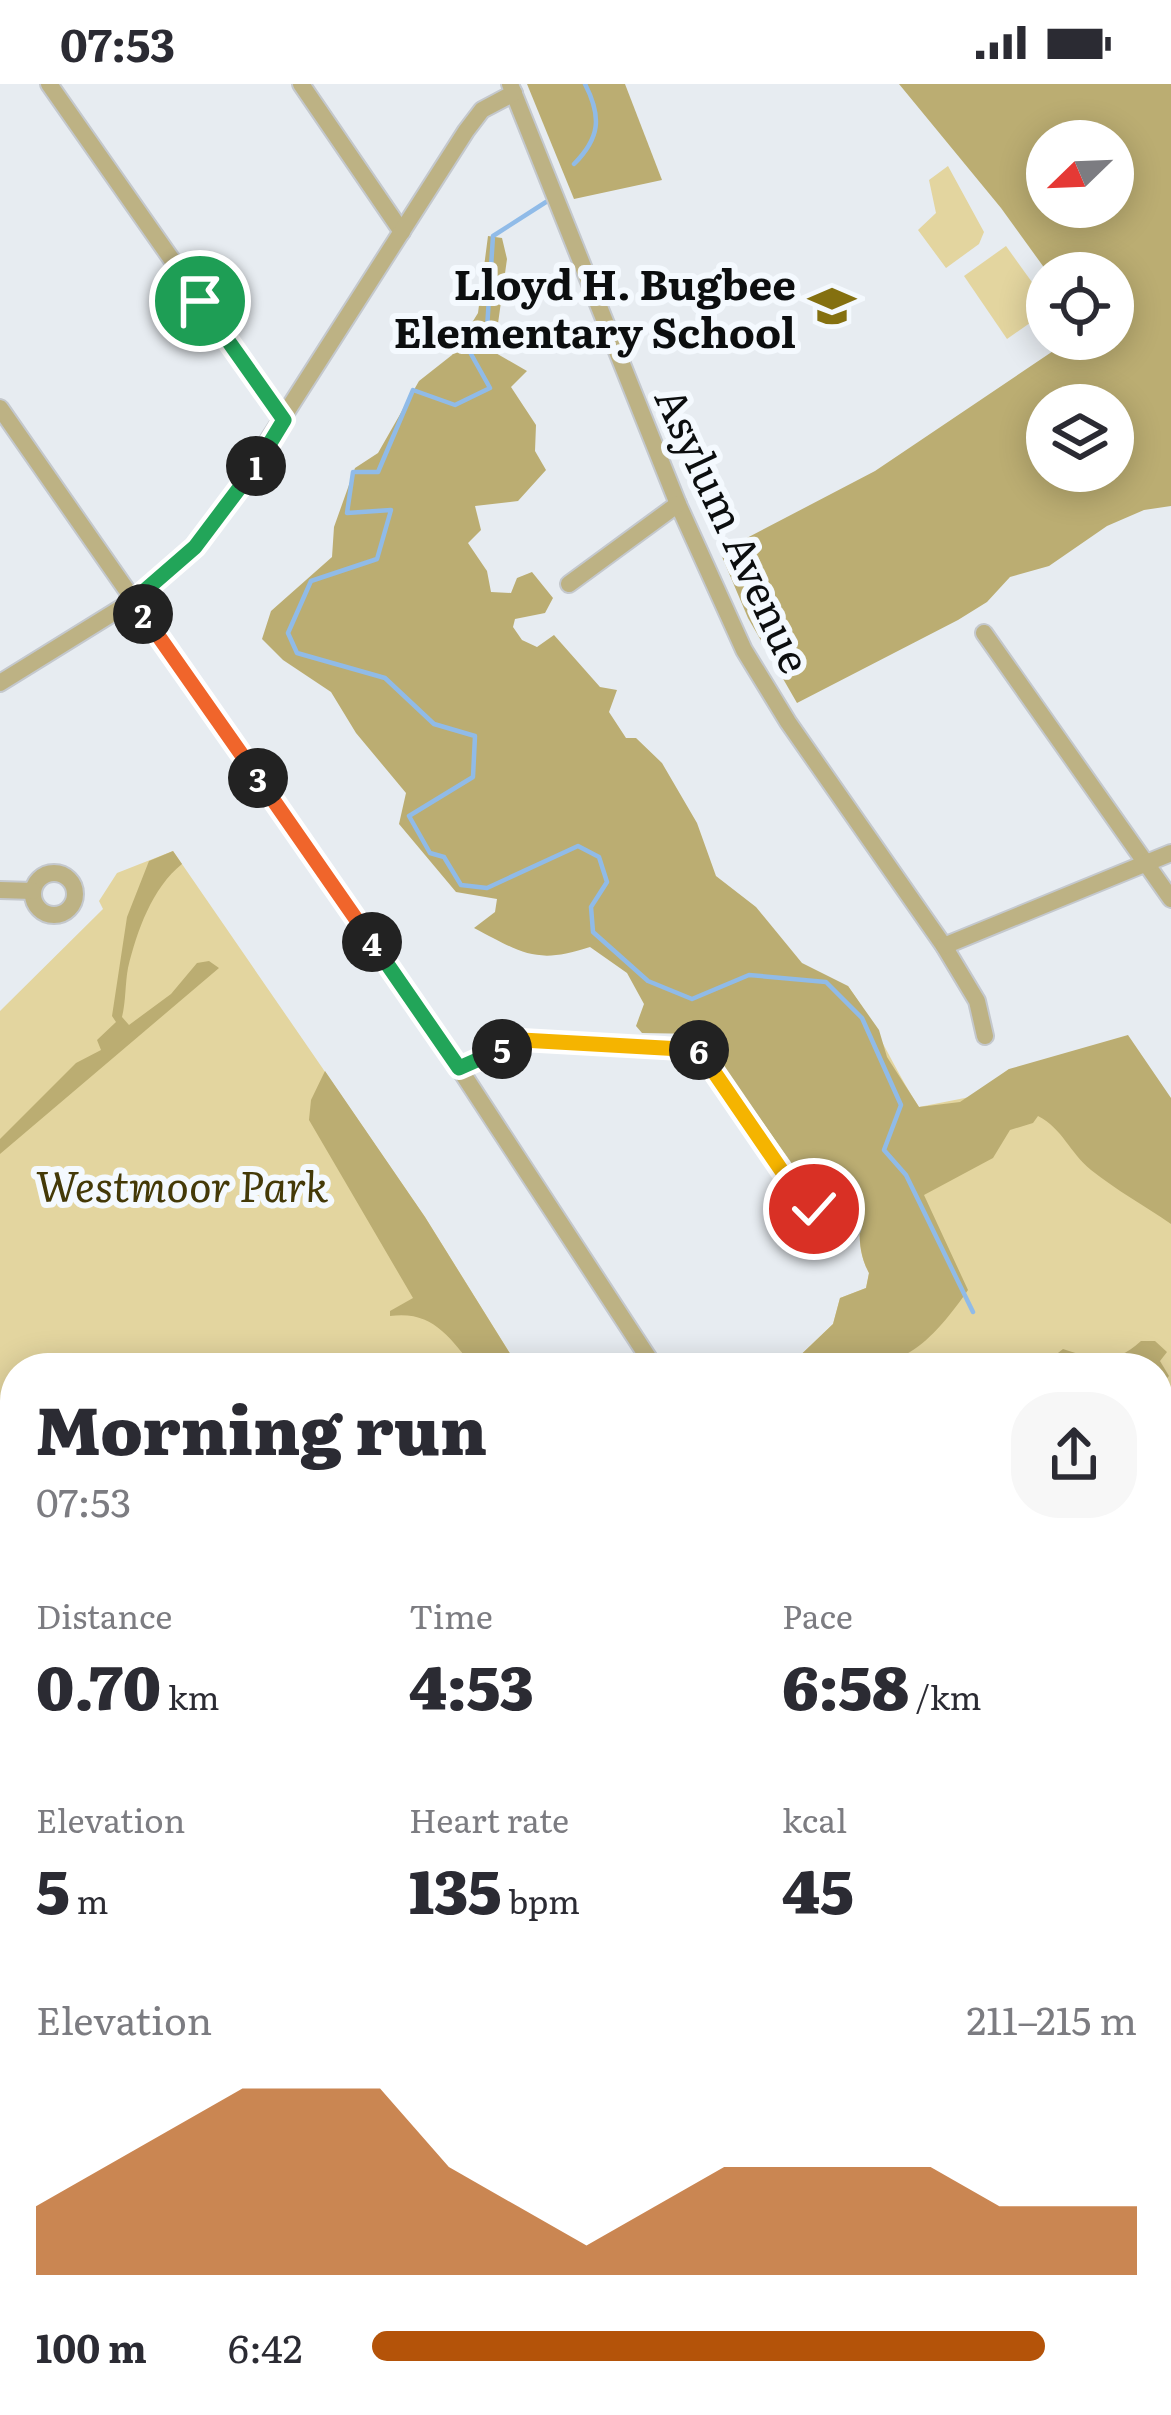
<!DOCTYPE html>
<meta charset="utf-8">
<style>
body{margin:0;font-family:Literata,serif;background:#f7f7f7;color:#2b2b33;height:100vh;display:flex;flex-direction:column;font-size:45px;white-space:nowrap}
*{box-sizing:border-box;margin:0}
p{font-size:39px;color:#7c7c81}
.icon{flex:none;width:66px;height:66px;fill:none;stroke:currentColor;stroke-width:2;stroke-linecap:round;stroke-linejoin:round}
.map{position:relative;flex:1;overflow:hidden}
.panel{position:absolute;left:0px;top:1269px;width:1173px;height:1062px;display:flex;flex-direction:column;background:#fff;border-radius:48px 48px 0 0;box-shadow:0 6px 30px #0003}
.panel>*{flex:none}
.needle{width:78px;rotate:247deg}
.tools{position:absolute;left:1026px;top:36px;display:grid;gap:24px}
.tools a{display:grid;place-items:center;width:108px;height:108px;border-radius:50%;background:#fff;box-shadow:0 6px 30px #0003;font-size:60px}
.pin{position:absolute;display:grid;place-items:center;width:102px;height:102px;color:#fff;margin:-51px;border:6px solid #fff;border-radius:50%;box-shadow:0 3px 12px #0007}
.km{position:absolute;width:60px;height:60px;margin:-30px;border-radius:50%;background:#222;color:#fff;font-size:33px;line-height:60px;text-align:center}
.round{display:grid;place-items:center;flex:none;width:126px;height:126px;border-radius:48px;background:#f7f7f7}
.overview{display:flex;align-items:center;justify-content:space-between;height:204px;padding:0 36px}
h1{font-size:66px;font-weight:800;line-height:90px}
.metrics{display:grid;grid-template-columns:repeat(3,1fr);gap:18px;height:204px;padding:12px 36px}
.metrics div{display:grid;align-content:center}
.metrics b{font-size:60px;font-weight:800}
.metrics small{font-size:33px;font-weight:400}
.metrics p{font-size:33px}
.chart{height:336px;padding:24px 36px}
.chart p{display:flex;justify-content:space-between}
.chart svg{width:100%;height:216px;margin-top:12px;fill:#b45309;opacity:.7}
ul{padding:0 36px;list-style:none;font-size:39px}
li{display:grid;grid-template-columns:192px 144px 1fr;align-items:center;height:90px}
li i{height:30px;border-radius:15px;background:#b45309}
.status{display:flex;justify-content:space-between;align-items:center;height:84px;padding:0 60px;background:#fff;direction:ltr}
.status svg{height:33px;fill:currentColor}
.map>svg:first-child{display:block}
</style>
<div class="status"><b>07:53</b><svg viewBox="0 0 49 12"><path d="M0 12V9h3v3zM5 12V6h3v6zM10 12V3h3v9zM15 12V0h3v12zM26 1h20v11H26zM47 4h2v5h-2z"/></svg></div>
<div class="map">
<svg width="1171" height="2331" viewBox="0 0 1171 2331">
<rect width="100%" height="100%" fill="#e7ecf1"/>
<g fill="#e3d59f">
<polygon points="948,82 984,148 979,160 946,184 918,146 936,129 929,96"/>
<polygon points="1006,162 1047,219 1047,227 1007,255 964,192"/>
<polygon points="173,767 425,1133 519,1284 15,1284 15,1608 0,1586 0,927 103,825 99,817 117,789"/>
<path d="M 848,902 C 876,941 893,983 919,1023 L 975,1012 L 1009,985 L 1171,1015 L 1171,2175 L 1158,2180 L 1158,1284 L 787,1284 L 833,1240 L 840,1214 L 866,1204 L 869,1189 C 852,1157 867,1139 850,1109 L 813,1109 L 700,950 Z"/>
</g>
<g fill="#bbad72" fill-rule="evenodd">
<polygon points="527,0 625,0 662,96 574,115"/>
<path d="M 899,0 L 1171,0 L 1171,422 L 1144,426 L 1107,442 L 1049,482 L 1010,493 L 987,518 L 958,536 L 797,619 L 748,534 L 720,468 L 875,387 L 1071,255 L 1113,255 L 1113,189 L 1048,189 L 1001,124 ZM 1047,57 L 1113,57 L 1113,123 L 1047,123 ZM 1113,321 L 1113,387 L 1047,387 L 1047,321 Z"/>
<path d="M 488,152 L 502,154 L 507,175 L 494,268 L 527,287 L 511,303 L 536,341 L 535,367 L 546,386 L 518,417 L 475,422 L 481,446 L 468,459 L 487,487 L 491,508 L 511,509 L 517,494 L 532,488 L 553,514 L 545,529 L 515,535 L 513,543 L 522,556 L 537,563 L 554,551 L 600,603 L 617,606 L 609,628 L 626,654 L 636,654 L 662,679 L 697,739 L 716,792 L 756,823 L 802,879 L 848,902 L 879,946 L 887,973 L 919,1023 L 960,1018 L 1009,985 L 1128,951 L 1171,1014 L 1171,1140 C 1145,1122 1116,1106 1091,1086 C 1069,1068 1063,1045 1038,1032 L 1033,1039 L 1010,1046 L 993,1074 L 924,1111 L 968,1206 C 909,1291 883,1284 787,1284 L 833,1240 L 840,1214 L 866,1204 L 869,1189 C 852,1157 867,1139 851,1109 L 813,1109 L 700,950 L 642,949 L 636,942 L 644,920 L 627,889 L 590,863 C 536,881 522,869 474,844 L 495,828 L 497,815 L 456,808 L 399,740 L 406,709 L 356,649 L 331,608 L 283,576 L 262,555 L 271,527 L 332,473 L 334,443 L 355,384 L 378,369 L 419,297 L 452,271 L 478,229 Z"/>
<path d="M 173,767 L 182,780 C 152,804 137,847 128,884 C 125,900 126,917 122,933 L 129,941 L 171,910 L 197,879 L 209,877 L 219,884 L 0,1070 L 0,1055 L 76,979 L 101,966 L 97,956 L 116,938 L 112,932 L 127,833 L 149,777 Z"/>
<path d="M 325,987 L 425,1133 L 519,1284 L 474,1284 C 450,1253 432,1226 390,1232 L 390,1227 L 413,1214 L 309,1036 L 311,1016 Z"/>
<path d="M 1141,1257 L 1155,1257 L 1167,1268 L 1160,1277 L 1169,1292 L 1158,1304 L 1158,1284 L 1039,1284 L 1063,1265 C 1097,1276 1113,1282 1141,1257 Z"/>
<polygon points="15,1895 15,2316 180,2316 161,2331 0,2331 0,1903"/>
<polygon points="1171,2021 1171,2175 1158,2180 1158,2028"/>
</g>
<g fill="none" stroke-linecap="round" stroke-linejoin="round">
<g stroke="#90bbe8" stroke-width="4.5">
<path d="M 574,80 C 600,54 602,33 585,0"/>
<polyline points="546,118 493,152 487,245 471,270 490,304 455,321 413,306 378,388 353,388 347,429 391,426 377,475 311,497 288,549 297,569 385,594 434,640 475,652 473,693 409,732 430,769 444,773 461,801 487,804 578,762 599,773 607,798 591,823 593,848 648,897 692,915 749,891 826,898 862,934 901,1021 884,1066 906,1091 973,1228"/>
<polyline points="1158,1446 1171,1442"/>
<polyline points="1158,1817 1171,1805"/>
<polyline points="0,2022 15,2010"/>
</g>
<defs>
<g id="minor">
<polyline points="49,0 284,336"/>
<polyline points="301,0 402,148"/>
<polyline points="510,0 678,420 744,566 788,638 944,862 977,917 985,952"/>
<polyline points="0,324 459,984 655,1284"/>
<polyline points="569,500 678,420"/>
<polyline points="984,549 1171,815"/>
<polyline points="0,599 134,516 195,463 218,435 466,47 482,26 514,9"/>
<circle cx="54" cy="810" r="21"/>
<polyline points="0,806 33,807"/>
<polyline points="944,862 1171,769"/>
<polyline points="459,984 522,956 698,964 811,1131"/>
<circle cx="832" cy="1136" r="21"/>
<polyline points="0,1595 15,1617"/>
<polyline points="478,2316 488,2331"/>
</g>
<g id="major">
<polyline points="1158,2201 1171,2195"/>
<polyline points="882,2331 915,2316"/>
</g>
</defs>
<use href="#minor" stroke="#c4c8cd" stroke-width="20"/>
<use href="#major" stroke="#c4c8cd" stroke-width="24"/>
<use href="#minor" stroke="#bdb284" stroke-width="16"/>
<use href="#major" stroke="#957f12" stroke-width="21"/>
</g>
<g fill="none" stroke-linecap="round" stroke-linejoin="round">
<defs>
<polyline id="split-1" points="200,217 284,336 256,382"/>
<polyline id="split-2" points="143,530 134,516 195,463 256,382"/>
<polyline id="split-3" points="143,530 258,694"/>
<polyline id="split-4" points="258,694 372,858"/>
<polyline id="split-5" points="372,858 459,984 502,965"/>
<polyline id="split-6" points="502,965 522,956 699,966"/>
<polyline id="split-7" points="699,966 812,1131 814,1125"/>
</defs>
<use href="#split-1" stroke="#fff" stroke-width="24"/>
<use href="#split-2" stroke="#fff" stroke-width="24"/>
<use href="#split-3" stroke="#fff" stroke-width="24"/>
<use href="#split-4" stroke="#fff" stroke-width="24"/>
<use href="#split-5" stroke="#fff" stroke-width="24"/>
<use href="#split-6" stroke="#fff" stroke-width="24"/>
<use href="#split-7" stroke="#fff" stroke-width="24"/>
<use href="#split-1" stroke="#22a559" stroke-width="15"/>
<use href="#split-2" stroke="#22a559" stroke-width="15"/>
<use href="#split-3" stroke="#f0652b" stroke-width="15"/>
<use href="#split-4" stroke="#f0652b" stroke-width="15"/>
<use href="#split-5" stroke="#22a559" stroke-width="15"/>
<use href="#split-6" stroke="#f5b400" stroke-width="15"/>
<use href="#split-7" stroke="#f5b400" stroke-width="15"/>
</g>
<defs>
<symbol id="school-bare" viewBox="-9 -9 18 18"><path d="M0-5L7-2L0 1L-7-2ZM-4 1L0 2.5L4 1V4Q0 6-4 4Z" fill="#847010" stroke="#f4f9fe" stroke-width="2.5" paint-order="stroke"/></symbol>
</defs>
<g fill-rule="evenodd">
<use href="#school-bare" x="799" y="189" width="66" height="66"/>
</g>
<g text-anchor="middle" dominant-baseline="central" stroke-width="12" stroke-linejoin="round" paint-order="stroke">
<g font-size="42" font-weight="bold" fill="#0c0e0f" stroke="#f4f9fe" text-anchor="end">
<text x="796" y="198">Lloyd H. Bugbee<tspan x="796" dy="48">Elementary School</tspan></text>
</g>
<g font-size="42" fill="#0c0e0f" stroke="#f4f9fe">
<text transform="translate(735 445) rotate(65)">Asylum Avenue</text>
</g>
<g font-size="42" font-style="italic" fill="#443907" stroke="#f4f9fe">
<text x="182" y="1100">Westmoor Park</text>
</g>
</g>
</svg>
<div class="tools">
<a><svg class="needle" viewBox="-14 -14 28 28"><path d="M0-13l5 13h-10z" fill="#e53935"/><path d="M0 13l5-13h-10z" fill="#7c7c81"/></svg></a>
<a><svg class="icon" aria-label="locate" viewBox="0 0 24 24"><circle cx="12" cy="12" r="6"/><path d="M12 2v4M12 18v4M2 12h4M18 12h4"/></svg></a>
<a><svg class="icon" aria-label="layers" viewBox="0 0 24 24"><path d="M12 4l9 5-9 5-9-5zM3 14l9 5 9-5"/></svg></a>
</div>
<div class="pin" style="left:200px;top:217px;background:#1e9e55"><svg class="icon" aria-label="arrive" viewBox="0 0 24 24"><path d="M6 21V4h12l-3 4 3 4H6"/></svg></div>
<div class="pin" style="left:814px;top:1125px;background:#d93025"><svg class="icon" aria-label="check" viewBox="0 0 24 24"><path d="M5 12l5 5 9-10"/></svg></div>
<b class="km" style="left:256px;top:382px">1</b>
<b class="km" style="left:143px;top:530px">2</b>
<b class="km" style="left:258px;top:694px">3</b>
<b class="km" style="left:372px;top:858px">4</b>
<b class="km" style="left:502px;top:965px">5</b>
<b class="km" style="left:699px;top:966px">6</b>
<section class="panel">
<div class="overview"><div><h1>Morning run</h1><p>07:53</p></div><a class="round"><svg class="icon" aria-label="share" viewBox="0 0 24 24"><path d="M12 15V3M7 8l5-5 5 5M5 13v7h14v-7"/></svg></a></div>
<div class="metrics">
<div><p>Distance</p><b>0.70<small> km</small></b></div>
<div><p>Time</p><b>4:53</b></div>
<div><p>Pace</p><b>6:58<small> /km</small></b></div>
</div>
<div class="metrics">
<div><p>Elevation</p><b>5<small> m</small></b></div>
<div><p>Heart rate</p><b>135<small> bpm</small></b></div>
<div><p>kcal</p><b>45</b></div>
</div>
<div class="chart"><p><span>Elevation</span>211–215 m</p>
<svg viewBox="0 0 160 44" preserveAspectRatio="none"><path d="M0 44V30L10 22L20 14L30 6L40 6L50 6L60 22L70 30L80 38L90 30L100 22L110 22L120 22L130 22L140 30L150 30L160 30V44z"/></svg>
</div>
<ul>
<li><b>100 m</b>6:42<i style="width:88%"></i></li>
</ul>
</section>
</div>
